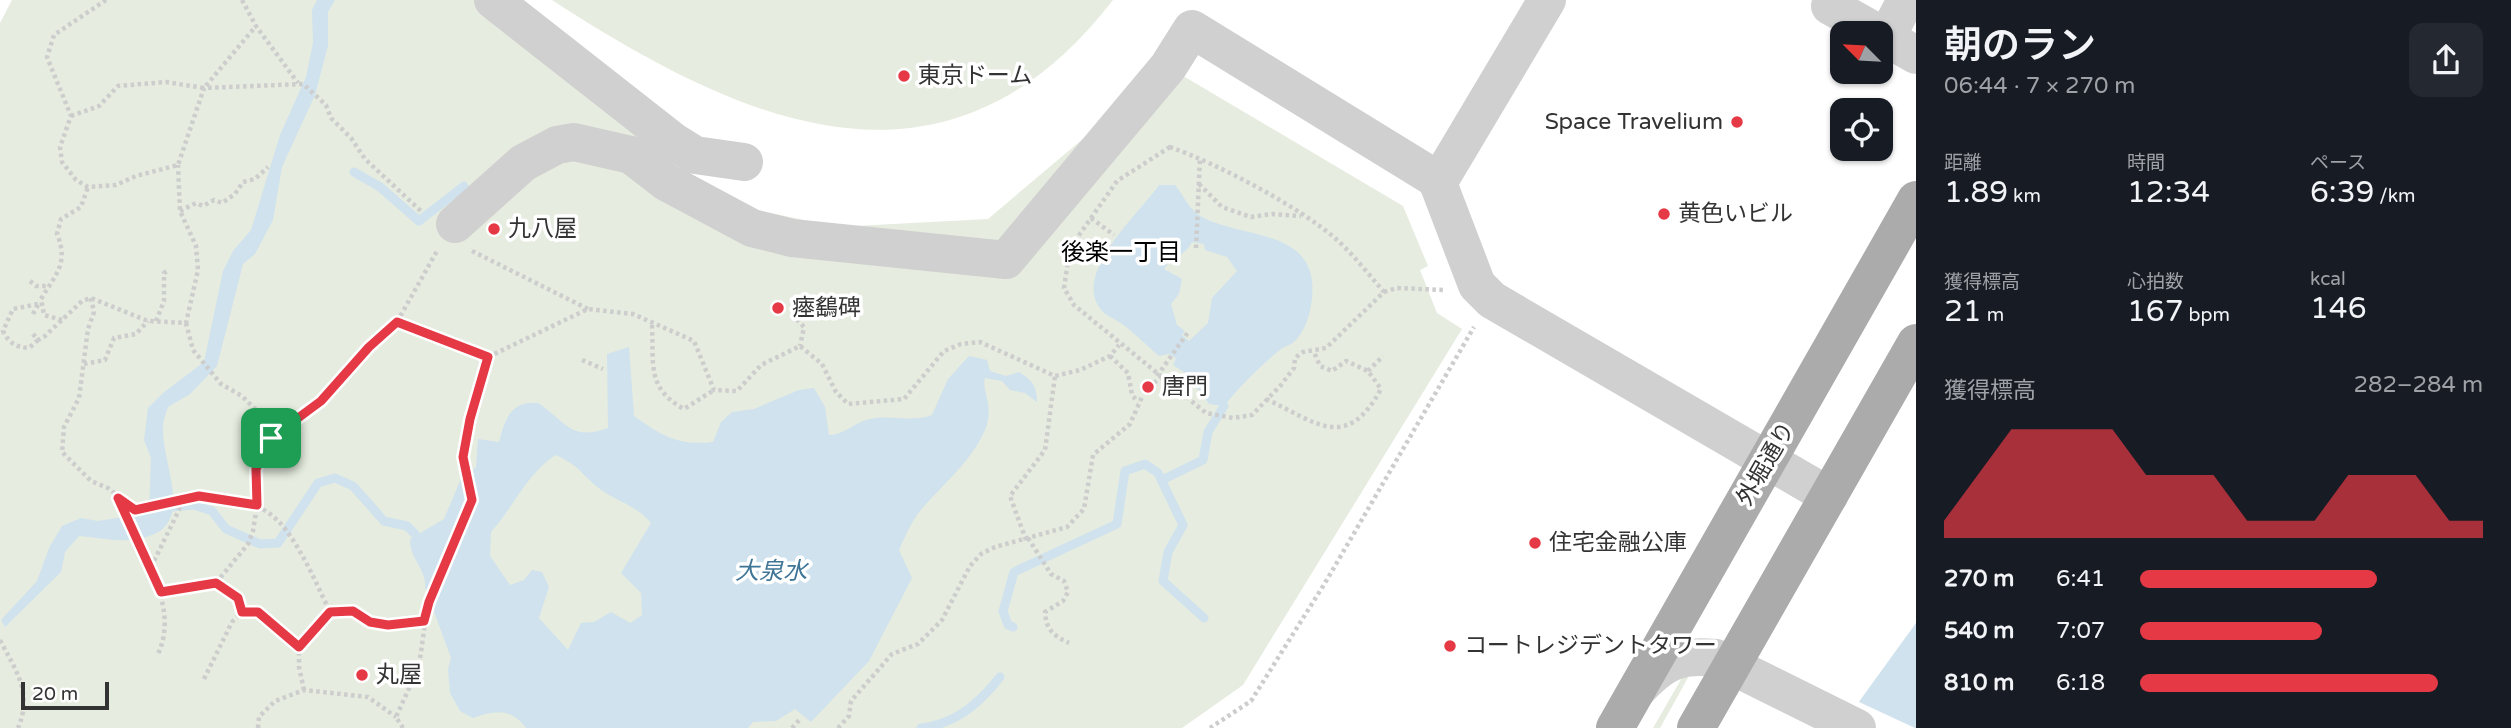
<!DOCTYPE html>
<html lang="ja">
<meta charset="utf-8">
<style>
body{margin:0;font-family:"Varela Round","Noto Sans JP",sans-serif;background:#242831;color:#f1f3f6;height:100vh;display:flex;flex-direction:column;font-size:26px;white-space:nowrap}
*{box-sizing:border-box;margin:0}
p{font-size:23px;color:#9ea1a6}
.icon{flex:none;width:38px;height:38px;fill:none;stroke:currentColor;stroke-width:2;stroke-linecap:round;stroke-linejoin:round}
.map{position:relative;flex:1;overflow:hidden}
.details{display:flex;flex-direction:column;background:#171b24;width:595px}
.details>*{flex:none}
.needle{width:46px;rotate:294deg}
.fabs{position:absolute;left:1830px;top:21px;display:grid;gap:14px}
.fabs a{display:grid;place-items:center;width:63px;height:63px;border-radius:14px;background:#171b24;box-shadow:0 2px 5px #0004;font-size:35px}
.scale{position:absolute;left:21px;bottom:18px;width:88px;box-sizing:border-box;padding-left:7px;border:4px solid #333;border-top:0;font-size:19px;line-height:24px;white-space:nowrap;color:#333;-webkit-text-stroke:5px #fff;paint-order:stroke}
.pin{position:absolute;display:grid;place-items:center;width:60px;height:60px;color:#fff;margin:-30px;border-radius:14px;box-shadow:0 4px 10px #0006}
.round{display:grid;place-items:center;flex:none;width:74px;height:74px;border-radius:14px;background:#242831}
.overview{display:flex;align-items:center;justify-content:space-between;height:119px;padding:0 28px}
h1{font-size:38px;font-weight:600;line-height:52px}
.metrics{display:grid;grid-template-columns:repeat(3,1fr);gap:10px;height:119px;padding:7px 28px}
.metrics div{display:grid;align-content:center}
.metrics b{font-size:30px;font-weight:600}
.metrics small{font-size:19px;font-weight:400}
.metrics p{font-size:19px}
.chart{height:196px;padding:14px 28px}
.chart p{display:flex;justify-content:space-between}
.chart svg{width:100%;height:126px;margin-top:7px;fill:#e63946;opacity:.7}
ul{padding:0 28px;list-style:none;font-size:23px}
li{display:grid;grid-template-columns:112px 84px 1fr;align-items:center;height:52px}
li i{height:18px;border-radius:9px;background:#e63946}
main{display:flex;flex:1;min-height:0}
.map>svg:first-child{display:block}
</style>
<main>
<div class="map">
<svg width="1916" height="728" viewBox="0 0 1916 728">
<rect width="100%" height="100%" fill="#fff"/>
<g fill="#e6ecdf">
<polygon points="12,0 474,0 673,164 757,210 836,227 988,219 1168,67 1403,206 1428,266 1420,270 1437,313 1462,329 1243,685 1182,728 0,728 0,23"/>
<path d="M 552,0 L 1113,0 C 945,217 742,123 552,0 Z"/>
<polygon points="1690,674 1660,728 1653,728 1683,676"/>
</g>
<g fill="#cfe2ee" fill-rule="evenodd">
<path d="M 317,0 L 335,0 L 328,12 L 328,46 L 315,95 L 282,167 L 273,220 L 255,254 L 243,264 L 217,366 L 190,394 L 168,407 C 166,413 163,421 163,428 C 162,471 203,535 128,540 C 112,541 95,537 79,536 L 65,552 L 61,572 L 5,627 L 1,620 L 37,581 L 49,548 L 62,526 L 81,518 L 98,521 L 149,513 L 151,458 L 144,440 L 148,408 L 163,393 L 204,362 L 223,271 L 233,251 L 251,230 L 280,135 L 306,77 L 313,43 L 312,10 Z"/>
<path d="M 1159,185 L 1175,185 C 1184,196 1190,211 1202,217 C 1242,239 1319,228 1312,297 C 1311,311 1306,330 1295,341 C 1291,345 1285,346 1281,349 C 1263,363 1238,388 1224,406 L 1209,404 L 1187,374 L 1173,365 L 1176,358 L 1169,354 L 1159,356 C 1147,346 1135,333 1122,324 C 1117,320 1109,317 1104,313 C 1067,277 1139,214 1159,185 ZM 1192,242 L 1204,244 L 1205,250 L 1227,257 L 1237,271 L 1212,298 L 1208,323 L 1189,341 L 1182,335 L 1185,331 L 1177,325 L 1171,304 L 1179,294 L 1182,279 L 1164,269 C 1172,257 1185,256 1192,242 Z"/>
<path d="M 629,347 L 634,416 C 662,436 678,446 713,442 L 721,422 L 732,412 L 754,409 L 799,390 L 814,388 L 825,407 L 829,435 C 844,435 855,422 870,419 C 891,414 911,423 932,415 L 948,379 L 969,356 L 987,360 L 990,371 L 1006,376 L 1019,372 C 1032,380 1037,386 1037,402 L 1025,393 L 1010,390 L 1002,381 L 985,378 C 981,391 995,405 985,430 C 971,462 942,485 920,511 C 911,522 905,537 899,550 L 912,578 L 869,661 L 811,722 L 795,709 L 776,721 L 753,722 L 748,728 L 526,728 C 512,708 494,710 473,718 L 460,711 L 450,693 L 448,669 L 451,658 L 425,587 C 427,570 409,558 410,539 L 444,519 L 460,481 L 476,467 L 478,439 L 499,442 C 505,420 510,401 538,403 C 566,421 570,442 608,428 L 607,354 ZM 556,455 C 579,466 579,471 596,486 C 614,501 635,504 651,523 L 621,573 L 641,593 L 642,615 L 630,623 L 611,612 L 594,622 L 581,623 L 568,650 L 539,618 L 549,587 L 542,572 L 532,570 L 524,580 L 510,585 L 490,556 L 491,532 C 512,509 529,471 556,455 Z"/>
<polygon points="1916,623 1916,728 1840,728"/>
</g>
<polygon fill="#fff" points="1857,701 1915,728 1836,728"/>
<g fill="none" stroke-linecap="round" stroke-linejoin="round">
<g stroke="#cfe2ee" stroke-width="9">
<polyline points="354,172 380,187 419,221 464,186"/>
<polyline points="1162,480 1203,460 1208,432 1224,406"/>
<polyline points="172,507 194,505 212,511 226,529 260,544 278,543 318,483 335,478 353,486 384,521 407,526 415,534"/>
<polyline points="1013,627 1008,625 1003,611 1014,572 1117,524 1125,471 1145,464 1158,473 1183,525 1168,552 1163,581 1204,618"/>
<path d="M 921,728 C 955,724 979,704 1000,677"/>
</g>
<g stroke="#cdcdcd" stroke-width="4.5" stroke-dasharray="3.5 3.5" stroke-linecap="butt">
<polyline points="106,0 54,35 47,57 71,116 60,147 62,162 76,180 88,187 116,185 136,176 178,165 204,88 303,84 326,105 331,118 351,138 365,159 423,213"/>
<polyline points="242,0 256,26 298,83"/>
<polyline points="71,116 99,106 118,86 166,82 204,88 256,26"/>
<path d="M 1170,147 C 1218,164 1298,206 1336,239 C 1354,255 1369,275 1384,292 L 1326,348 L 1303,352 L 1295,358 L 1294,368 L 1281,385 L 1252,415 L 1233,418 L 1206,413 L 1074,305 L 1064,288 L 1070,248 L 1117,181 Z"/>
<polyline points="1199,184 1222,207 1251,217 1272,214 1301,216"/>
<polyline points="180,211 196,203 203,206 214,200 222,203 235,194 243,182 255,179 268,167"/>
<polyline points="1091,218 1114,235"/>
<polyline points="1196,248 1200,158"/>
<polyline points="472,251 588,309"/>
<polyline points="30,281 36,286 50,286"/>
<polyline points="1384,292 1397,288 1444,290"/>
<path d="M 91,298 L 94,312 L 88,329 L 79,398 L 64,427 L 62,452 L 91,481 L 108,488 L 135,510 C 184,498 250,482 286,530 C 304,554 317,585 330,612"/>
<polyline points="33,314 39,303"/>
<polyline points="792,314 804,327 800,346"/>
<path d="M 62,320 L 44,315 L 41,299 C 56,274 69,263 57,234 L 61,219 L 81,207 L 88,187"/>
<polyline points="156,321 164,301 164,273 169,270"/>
<polyline points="397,322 437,251"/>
<polyline points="186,323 193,350 221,384 242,396 258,412 271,438 321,401 369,347 397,322 488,357"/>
<path d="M 652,325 C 654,364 646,388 684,409 L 714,390"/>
<polyline points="33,334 38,340 45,336 82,301 91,298 148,321 186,323 198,270 196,246 180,211 178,165"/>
<path d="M 38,340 L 29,348 C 15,347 9,343 3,331 L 13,309 L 38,304"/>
<polyline points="1110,356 1128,373 1132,395 1138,402"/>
<polyline points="582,360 603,369"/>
<polyline points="84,364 105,360 114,338 136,334 148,321"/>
<polyline points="1368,371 1383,356"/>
<polyline points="1157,376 1189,331"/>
<polyline points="1154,383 1160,378"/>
<path d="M 1266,399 C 1316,422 1346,453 1381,389 L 1368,371 L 1346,361 L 1332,371 L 1320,366 L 1314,352"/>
<path d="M 118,499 C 135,548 182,602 158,654"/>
<path d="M 1028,538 L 1051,574 L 1064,581 L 1068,592 L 1063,601 L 1045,612 C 1046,630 1054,636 1069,643"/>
<polyline points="1026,540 1010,496 1045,450 1055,376"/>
<polyline points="151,567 179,510 180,498"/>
<polyline points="161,592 216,583 248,544 253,531 257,505 256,469 271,439"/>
<polyline points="242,612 258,612 299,647"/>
<path d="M 0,640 C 16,671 33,693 18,728"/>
<polyline points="204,679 232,622 242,612 238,598 216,583"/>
<polyline points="304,690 299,667 299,647 330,612 353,611 370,622 389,625 424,621"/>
<polyline points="258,728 259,717 275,701 304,690 368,697 396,717"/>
<polyline points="403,728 396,717 419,666 428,602 472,500 463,457 470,419 488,357 588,309 633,314 694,341 714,390 737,391 761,365 800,346 822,364 836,392 848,404 904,399 944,351 961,344 980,342 1055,376 1080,370 1110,356 1119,345"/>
<polyline points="792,728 801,718"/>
<polyline points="838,728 849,716 851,701 892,654 918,644 942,620 970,566 981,554 995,547 1067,527 1084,509 1093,455 1130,424 1142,397"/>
<polyline points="1210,728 1251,701 1325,583 1474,327"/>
</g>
<g stroke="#d0d0d0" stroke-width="38">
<polyline points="493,0 674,142 695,155 744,162"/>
<polyline points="1830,6 1878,33"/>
<polyline points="1881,35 1916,55"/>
<polyline points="1886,38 1906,0"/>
<polyline points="1438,183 1547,0"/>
<polyline points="455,224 523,163 557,145 574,142 631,155 666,182 752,228 792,238 1006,260 1168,67 1192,29 1433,177 1438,183 1477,285 1492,300 1829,496"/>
<path d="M 1637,690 C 1663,662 1678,654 1716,658 L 1857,728"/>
</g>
<g stroke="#ababab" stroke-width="38">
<polyline points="1615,728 1916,200"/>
<polyline points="1696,728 1916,343"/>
</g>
</g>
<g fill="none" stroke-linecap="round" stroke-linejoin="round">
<defs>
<polygon id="route" points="397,322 488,357 470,419 463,457 472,500 429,602 424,621 388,625 370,622 353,611 330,612 299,647 258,612 242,612 238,598 216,583 161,592 118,498 135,510 199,496 257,505 256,469 271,438 321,401 369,347"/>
</defs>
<use href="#route" stroke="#fff" stroke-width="14"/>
<use href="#route" stroke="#e63946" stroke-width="9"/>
</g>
<g fill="#e63946" stroke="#fff" stroke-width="2.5">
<circle cx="904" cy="76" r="7"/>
<circle cx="1737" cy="122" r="7"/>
<circle cx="1664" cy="214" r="7"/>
<circle cx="494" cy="229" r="7"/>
<circle cx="778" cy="308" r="7"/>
<circle cx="1148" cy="387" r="7"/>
<circle cx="1535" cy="543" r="7"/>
<circle cx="1450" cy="646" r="7"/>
<circle cx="362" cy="675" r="7"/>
</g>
<g text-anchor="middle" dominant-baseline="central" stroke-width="7" stroke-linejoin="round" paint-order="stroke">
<g font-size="23" fill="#333" stroke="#fff" text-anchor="start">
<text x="918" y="76">東京ドーム</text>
<text x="1723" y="122" text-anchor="end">Space Travelium</text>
<text x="1678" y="214">黄色いビル</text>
<text x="508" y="229">九八屋</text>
<text x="792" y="308">瘞鷂碑</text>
<text x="1162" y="387">唐門</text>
<text x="1549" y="543">住宅金融公庫</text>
<text x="1464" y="646">コートレジデントタワー</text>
<text x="376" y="675">丸屋</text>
</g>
<g font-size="23" fill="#333" stroke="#fff">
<text transform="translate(1766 464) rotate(-60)">外堀通り</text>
</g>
<g font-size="24" fill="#000" stroke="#fff">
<text x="1121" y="252">後楽一丁目</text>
</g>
<g font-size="24" font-style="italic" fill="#3f7597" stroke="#fff">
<text x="771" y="571">大泉水</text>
</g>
</g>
</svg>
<div class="fabs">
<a><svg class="needle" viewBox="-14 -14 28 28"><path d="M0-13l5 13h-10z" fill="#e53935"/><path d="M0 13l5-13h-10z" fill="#9ea1a6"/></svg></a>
<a><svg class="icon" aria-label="locate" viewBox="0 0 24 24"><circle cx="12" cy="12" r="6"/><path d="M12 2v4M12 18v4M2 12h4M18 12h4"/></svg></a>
</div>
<div class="scale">20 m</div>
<div class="pin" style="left:271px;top:438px;background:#1e9e55"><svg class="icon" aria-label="arrive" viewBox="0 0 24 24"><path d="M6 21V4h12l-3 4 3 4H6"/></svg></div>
</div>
<section class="details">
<div class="overview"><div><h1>朝のラン</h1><p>06:44 · 7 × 270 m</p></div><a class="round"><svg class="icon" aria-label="share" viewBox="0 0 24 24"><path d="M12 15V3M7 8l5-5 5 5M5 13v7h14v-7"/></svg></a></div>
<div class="metrics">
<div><p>距離</p><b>1.89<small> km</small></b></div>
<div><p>時間</p><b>12:34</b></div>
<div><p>ペース</p><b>6:39<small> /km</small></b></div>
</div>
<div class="metrics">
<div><p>獲得標高</p><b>21<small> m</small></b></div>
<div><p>心拍数</p><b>167<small> bpm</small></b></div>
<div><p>kcal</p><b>146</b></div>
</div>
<div class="chart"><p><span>獲得標高</span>282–284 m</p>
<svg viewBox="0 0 160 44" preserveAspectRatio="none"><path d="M0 44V38L10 22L20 6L30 6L40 6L50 6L60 22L70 22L80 22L90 38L100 38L110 38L120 22L130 22L140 22L150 38L160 38V44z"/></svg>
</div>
<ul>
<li><b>270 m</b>6:41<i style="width:69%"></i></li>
<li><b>540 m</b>7:07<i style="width:53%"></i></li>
<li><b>810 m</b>6:18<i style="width:87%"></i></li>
</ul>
</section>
</main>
